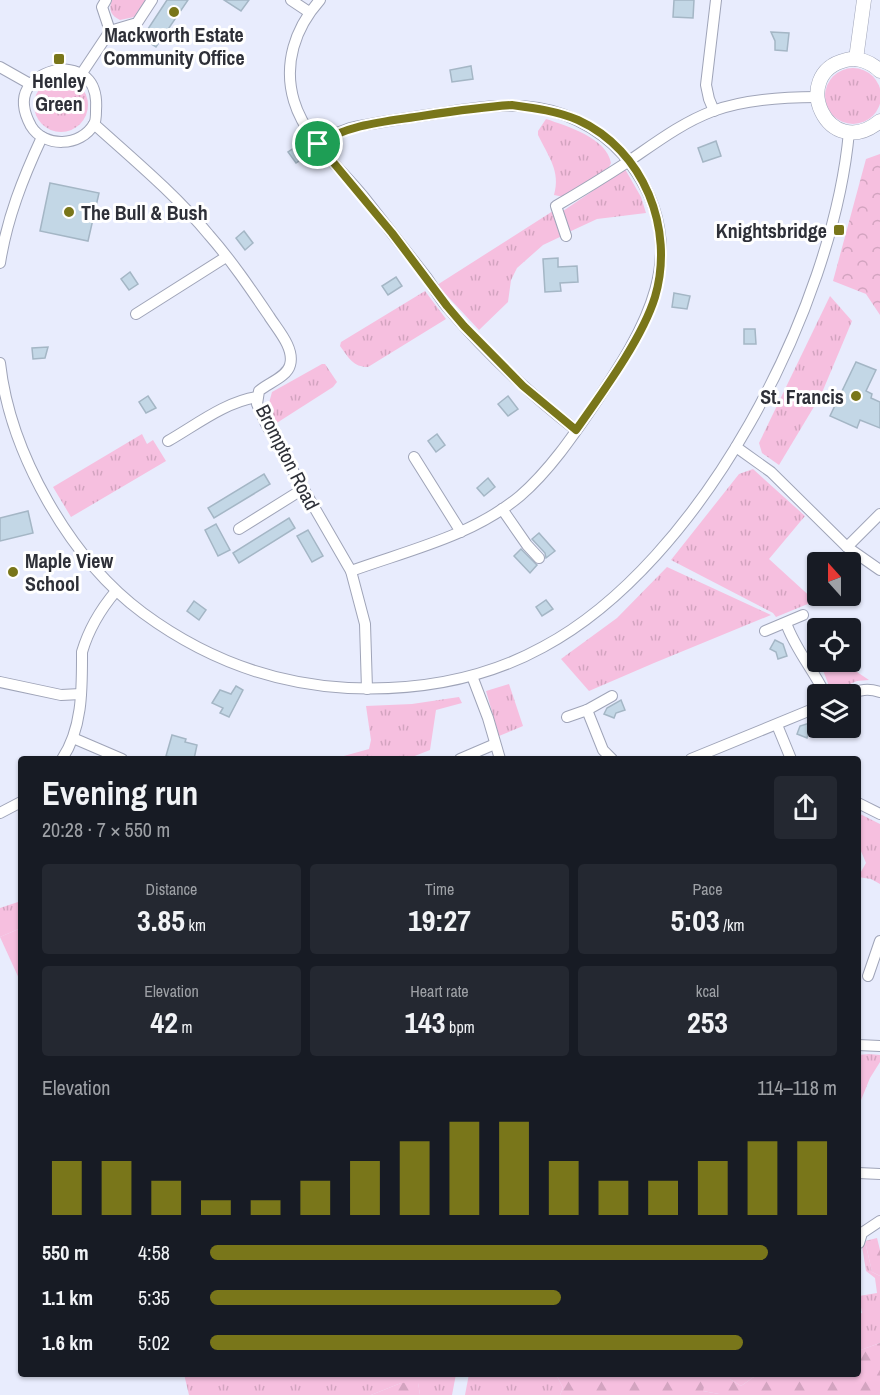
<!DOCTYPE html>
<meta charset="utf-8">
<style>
body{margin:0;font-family:"Archivo Narrow",sans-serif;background:#242831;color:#f1f3f6;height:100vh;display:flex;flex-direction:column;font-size:22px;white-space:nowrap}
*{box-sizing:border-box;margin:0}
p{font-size:20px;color:#9ea1a6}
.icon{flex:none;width:33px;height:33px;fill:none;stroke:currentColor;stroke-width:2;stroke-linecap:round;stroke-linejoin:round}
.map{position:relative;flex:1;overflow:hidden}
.sheet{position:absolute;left:18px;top:756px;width:843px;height:621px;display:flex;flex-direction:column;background:#171b24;border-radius:6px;box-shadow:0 2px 4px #0004}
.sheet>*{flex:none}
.needle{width:39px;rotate:339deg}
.controls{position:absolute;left:807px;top:552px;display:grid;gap:12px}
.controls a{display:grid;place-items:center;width:54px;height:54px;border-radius:6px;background:#171b24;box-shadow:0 2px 4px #0004;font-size:30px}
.pin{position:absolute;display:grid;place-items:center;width:51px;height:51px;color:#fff;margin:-26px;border:3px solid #fff;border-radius:50%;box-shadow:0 2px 6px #0007}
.round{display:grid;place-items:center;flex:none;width:63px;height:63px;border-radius:6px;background:#242831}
.summary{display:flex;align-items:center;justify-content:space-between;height:102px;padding:0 24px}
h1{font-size:33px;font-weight:700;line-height:45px}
.metrics{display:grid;grid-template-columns:repeat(3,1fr);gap:9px;height:102px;padding:6px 24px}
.metrics div{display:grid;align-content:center;border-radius:6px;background:#242831;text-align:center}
.metrics b{font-size:30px;font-weight:700}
.metrics small{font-size:16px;font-weight:400}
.metrics p{font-size:16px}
.chart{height:168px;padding:12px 24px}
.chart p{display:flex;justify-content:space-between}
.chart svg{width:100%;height:108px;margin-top:6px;stroke:#79761a;stroke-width:6}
ul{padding:0 24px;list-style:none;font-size:20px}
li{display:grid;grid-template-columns:96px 72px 1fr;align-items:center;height:45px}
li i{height:15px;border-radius:8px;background:#79761a}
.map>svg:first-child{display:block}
</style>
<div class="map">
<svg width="880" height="1395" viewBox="0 0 880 1395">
<defs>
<pattern id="grass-tufts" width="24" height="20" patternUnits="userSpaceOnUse" patternTransform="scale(1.5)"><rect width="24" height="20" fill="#f6bfdf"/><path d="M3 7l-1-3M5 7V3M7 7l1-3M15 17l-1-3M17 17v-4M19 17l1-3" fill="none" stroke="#d3a4c0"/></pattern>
<pattern id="forest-firs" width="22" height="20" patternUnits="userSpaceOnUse" patternTransform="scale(1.5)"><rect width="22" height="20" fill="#f6bfdf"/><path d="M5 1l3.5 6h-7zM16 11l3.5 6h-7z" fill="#d3a4c0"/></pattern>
<pattern id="park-crowns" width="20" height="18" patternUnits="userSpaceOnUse" patternTransform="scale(1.5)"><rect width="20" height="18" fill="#f6bfdf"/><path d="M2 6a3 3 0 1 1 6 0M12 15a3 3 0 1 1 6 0" fill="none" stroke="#d3a4c0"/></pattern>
</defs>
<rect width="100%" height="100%" fill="#e8ecfd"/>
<g fill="url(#grass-tufts)">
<path d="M 112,0 L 146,0 L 134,17 L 120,20 C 111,16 108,9 112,0 Z"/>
<circle cx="853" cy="96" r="28"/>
<circle cx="61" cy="105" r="27"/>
<path d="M 546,119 C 567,126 607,138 611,163 L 609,167 L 564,197 L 554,195 C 561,171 548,156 538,135 L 538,131 Z"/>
<polygon points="625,169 641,197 646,213 597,219 569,232 563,211"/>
<polygon points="553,211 562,236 543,245 517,268 511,280 508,302 479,330 437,285"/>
<path d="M 425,291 L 446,319 L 368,367 C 353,367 349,358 340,346 L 341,342 Z"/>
<polygon points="830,296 852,321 821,395 779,465 762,453 759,443"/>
<polygon points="322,364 325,364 337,382 333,387 272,426 266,414 272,392"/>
<polygon points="142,434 147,444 153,440 166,461 71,517 53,487"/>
<polygon points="753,469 805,516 769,559 815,601 776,617 773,613 671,560 739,474"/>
<polygon points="667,567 771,615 654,663 589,691 561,659 617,618"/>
<polygon points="851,651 856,654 848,666 869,680 857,681 836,690 829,686 821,665 824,662 850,662"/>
<polygon points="509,684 523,726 499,736 486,691"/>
<polygon points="459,697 462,703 436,710 430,750 407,759 333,759 369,749 371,740 366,706 412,704"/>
<polygon points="858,813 880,824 880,884 871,879 858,877 866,863 858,844"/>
<polygon points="21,901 21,928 0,937 0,908"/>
<polygon points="869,1054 880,1055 880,1062 870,1078 859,1105 858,1120 858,1055"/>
<polygon points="865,1241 872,1272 880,1276 880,1343 858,1351 858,1314 862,1313 859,1296 877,1293 875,1278 866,1271 862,1246"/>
<polygon points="184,1374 456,1374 452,1395 420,1395 418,1383 401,1383 371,1395 189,1395"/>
<polygon points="469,1374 556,1374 563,1388 560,1395 465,1395"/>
<polygon points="691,1374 758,1374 741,1386 730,1379 719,1394 703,1391"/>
</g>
<g fill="url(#forest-firs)">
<polygon points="877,1238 880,1250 880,1276 872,1272 865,1241"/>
<polygon points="880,1343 880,1395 560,1395 563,1388 556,1374 691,1374 706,1378 703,1391 719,1394 721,1381 730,1379 741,1386 758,1374 858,1374 858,1351"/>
<polygon points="418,1382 420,1395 371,1395 401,1383"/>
</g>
<polygon fill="url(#park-crowns)" points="880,154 880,315 866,294 833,281 866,159"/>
<polygon fill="#f6bfdf" points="21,928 21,983 0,937"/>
<g fill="#c3d7e6" stroke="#a4b6c5" stroke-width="1.5">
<polygon points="167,0 188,0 156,47 142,38"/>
<polygon points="224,0 249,0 241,11"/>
<polygon points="674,0 694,0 693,18 673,17"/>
<polygon points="771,32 789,33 787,51 775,50 775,41"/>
<polygon points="471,66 473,79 452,82 450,70"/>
<polygon points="716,141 721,156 703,162 698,148"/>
<polygon points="297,146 305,157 296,163 288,152"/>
<polygon points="50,183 99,193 88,241 40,231"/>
<polygon points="244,231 253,243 245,250 236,238"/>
<polygon points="558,258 558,267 577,266 578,282 560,283 561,291 545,292 543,259"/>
<polygon points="130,272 138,284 129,290 121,279"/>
<polygon points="396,277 402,286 388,295 382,286"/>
<polygon points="674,293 690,296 687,309 672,307"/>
<polygon points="744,329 755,329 756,344 744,344"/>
<polygon points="48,347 45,358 33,359 32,348"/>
<polygon points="856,362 876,370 866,391 872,394 871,398 880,402 880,428 860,420 857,428 830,416"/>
<polygon points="148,396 156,408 146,413 139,402"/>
<polygon points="508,396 518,409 508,416 498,404"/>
<polygon points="437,434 445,445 436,452 428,441"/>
<polygon points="264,474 270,484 214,518 208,508"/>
<polygon points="488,478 495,487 484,496 477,488"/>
<polygon points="28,511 33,533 0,541 0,518"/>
<polygon points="289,518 295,528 239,563 233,553"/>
<polygon points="216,524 230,550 218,556 205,530"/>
<polygon points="308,530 323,556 312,562 297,536"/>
<polygon points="539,533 555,551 546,558 545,553 532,539"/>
<polygon points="521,549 537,565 530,573 514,556"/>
<polygon points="546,600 553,609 542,616 536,607"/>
<polygon points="194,601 206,610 199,620 187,611"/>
<polygon points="775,640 783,644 787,656 778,659 776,652 770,649"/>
<polygon points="236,686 243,690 229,717 220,713 223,708 212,703 220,690 231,694"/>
<polygon points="621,700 625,710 616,713 614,718 604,714 607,708"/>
<polygon points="813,722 817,731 808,734 807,738 797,734 800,726"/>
<polygon points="172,735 186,739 185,742 197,745 194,759 179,759 166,756"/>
</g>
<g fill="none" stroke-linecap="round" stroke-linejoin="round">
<defs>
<g id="minor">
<polyline points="106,0 102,7 110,31"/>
<polyline points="291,0 309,12"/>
<path d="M 320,0 C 295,28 283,64 294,101 C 305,138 339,167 363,196 C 384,223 406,251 427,278 C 434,288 440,299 448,308 C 486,353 530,394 576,430"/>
<polyline points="110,31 137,23 152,0"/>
<polyline points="0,67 30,84"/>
<path d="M 60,69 C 87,70 98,84 96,111 C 96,115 96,121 94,124 C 81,147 44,148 31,126 C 14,95 29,76 60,69 Z"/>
<polyline points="82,73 110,31"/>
<polyline points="714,111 709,99 706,85 716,0"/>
<path d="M 94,124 C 134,160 175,194 209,235 C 231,260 250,288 269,316 C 277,329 295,348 290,365 C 287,377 268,383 259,391 L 257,404 L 266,424 L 351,571 L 365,624 L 367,689"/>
<path d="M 318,144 L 334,134 L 350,128 C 378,122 406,118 434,114 C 469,109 503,102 538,108 C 575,114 610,135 632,166 C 694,252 645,329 594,405 C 573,436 549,471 520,496 C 472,536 409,550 351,571"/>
<path d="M 566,236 L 556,206 C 580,192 603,178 626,163 C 654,144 681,123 713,111 C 745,99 783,97 817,97"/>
<path d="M 0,263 C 7,218 23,178 42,137"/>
<polyline points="136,314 226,257"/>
<path d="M 0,363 C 10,453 70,559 143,613 C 204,658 273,684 348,688 C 416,691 483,680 543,647 C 702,562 833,308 849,132"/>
<path d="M 168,441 C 196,425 225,402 257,397"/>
<polyline points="736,447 771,472 847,547 880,570"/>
<polyline points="414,457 461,532"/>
<polyline points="502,509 527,545 539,558"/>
<polyline points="239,529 303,489"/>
<polyline points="847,547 880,514"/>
<path d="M 786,623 C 795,649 813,669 825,694"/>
<polyline points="765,631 803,615"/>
<polyline points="472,676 488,718 500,759"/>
<polyline points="0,682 61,695 81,694"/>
<path d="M 848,694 C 860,690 868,688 880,692"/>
<polyline points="587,710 603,750 612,759"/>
<polyline points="567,717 587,710 612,696"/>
<polyline points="777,725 791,759"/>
<polyline points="73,738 122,759"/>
<path d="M 62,759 C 83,728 82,687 82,652 C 89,628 100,610 116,591"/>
<polyline points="460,759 495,744"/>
<polyline points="691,759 818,707"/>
<polyline points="858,803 880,814"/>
<polyline points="0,813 21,802"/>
<polyline points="868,976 880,941"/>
<polyline points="858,1045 880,1046"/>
<polyline points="858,1173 880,1174"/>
<polyline points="859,1243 862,1233 880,1221"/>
</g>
<g id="tertiary">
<polyline points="856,59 864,0"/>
<path d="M 880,71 C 871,62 858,57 846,60 C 788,74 828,164 880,121"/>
</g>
</defs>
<use href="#minor" stroke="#9fa4b8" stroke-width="12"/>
<use href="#tertiary" stroke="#9fa4b8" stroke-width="15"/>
<use href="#minor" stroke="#fff" stroke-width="10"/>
<use href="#tertiary" stroke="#fff" stroke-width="14"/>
</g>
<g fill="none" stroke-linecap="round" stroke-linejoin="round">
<defs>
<path id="route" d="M 512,105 C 534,108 557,111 578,120 C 644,150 675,229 655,297 C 642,339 602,393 576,430 L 523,386 L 464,326 L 447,306 L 392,233 L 318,144 C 348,125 381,122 415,117 C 448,112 479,107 512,105 Z"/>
</defs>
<use href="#route" stroke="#fff" stroke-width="12"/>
<use href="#route" stroke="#79761a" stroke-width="8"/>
</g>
<g fill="#79761a" stroke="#fff" stroke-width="2">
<circle cx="174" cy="12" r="6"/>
<rect x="53" y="53" width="12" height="12" rx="3"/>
<circle cx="69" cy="212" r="6"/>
<rect x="833" y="224" width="12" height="12" rx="3"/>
<circle cx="856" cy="396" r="6"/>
<circle cx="13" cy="572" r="6"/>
</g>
<g text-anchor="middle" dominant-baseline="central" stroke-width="6" stroke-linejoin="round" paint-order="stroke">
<g font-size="20" font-weight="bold" fill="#2e3038" stroke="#fff">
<text x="174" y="34">Mackworth Estate<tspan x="174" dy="23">Community Office</tspan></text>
<text x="59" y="80">Henley<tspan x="59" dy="23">Green</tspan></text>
<text x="81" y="212" text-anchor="start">The Bull &amp; Bush</text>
<text x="827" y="230" text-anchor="end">Knightsbridge</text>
<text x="844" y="396" text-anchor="end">St. Francis</text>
<text x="25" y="560" text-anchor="start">Maple View<tspan x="25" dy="23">School</tspan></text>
</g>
<g font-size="20" fill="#2e3038" stroke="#fff">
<text transform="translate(288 457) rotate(63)">Brompton Road</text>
</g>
</g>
</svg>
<div class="controls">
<a><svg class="needle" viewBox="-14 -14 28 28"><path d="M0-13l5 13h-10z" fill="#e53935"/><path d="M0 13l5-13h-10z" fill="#9ea1a6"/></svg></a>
<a><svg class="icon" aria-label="locate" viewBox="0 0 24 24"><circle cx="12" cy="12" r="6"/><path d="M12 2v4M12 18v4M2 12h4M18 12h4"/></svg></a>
<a><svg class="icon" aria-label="layers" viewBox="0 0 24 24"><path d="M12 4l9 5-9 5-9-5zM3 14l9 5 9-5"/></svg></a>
</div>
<div class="pin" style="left:318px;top:144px;background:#1e9e55"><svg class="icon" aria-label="arrive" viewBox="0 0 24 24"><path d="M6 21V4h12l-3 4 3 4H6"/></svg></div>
<section class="sheet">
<div class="summary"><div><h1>Evening run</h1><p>20:28 · 7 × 550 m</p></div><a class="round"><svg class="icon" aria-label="share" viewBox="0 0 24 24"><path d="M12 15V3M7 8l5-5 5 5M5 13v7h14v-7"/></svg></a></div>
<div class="metrics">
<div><p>Distance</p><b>3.85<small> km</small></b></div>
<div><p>Time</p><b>19:27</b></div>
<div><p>Pace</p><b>5:03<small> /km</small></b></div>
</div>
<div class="metrics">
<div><p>Elevation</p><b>42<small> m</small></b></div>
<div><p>Heart rate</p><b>143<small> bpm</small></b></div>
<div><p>kcal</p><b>253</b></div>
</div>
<div class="chart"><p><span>Elevation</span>114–118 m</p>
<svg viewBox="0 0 160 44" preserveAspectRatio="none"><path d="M5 44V22M15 44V22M25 44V30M35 44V38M45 44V38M55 44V30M65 44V22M75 44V14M85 44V6M95 44V6M105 44V22M115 44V30M125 44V30M135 44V22M145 44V14M155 44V14"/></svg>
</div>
<ul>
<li><b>550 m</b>4:58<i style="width:89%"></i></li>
<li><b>1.1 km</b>5:35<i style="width:56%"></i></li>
<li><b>1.6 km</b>5:02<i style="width:85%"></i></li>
</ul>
</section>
</div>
